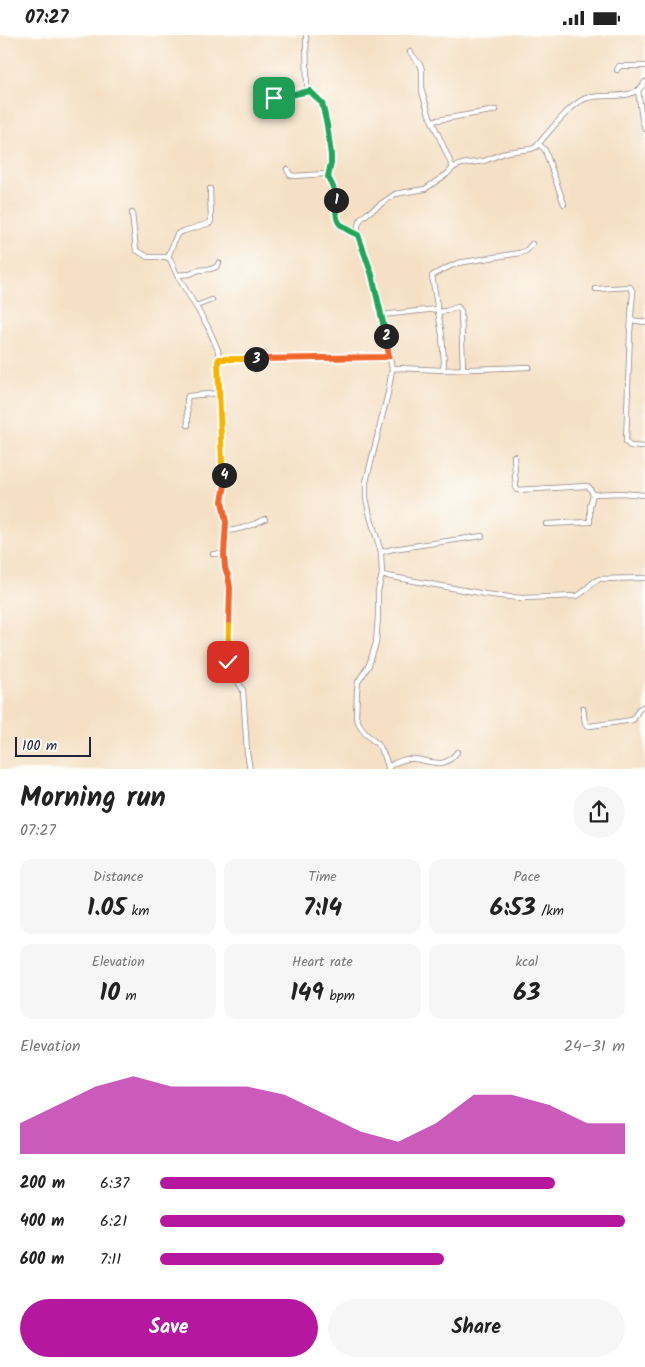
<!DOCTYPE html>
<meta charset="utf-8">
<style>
body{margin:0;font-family:Kalam,sans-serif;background:#f6f6f6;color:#222;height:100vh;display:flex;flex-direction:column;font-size:19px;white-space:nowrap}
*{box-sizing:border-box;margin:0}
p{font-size:16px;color:#767676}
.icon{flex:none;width:28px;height:28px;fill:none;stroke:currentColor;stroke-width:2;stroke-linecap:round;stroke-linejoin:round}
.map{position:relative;height:734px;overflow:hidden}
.sheet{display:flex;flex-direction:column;background:#fff;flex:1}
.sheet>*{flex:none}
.scale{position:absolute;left:15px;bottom:12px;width:76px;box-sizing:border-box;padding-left:5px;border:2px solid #22223b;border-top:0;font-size:14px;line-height:18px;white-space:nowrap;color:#22223b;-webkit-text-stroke:4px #fdfcf7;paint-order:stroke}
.pin{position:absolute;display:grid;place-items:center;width:42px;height:42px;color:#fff;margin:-21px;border-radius:10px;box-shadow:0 2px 8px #0006}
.km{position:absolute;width:25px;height:25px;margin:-12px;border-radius:50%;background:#222;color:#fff;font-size:14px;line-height:25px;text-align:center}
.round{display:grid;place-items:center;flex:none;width:52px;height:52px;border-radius:26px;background:#f6f6f6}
.overview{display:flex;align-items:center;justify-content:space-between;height:85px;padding:0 20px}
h1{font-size:28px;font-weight:800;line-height:38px}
.figures{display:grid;grid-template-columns:repeat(3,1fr);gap:8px;height:85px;padding:5px 20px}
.figures div{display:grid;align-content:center;border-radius:12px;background:#f6f6f6;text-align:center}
.figures b{font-size:25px;font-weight:800}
.figures small{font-size:14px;font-weight:400}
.figures p{font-size:14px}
.chart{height:140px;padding:10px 20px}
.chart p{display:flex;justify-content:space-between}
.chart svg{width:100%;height:90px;margin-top:5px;fill:#b5179e;opacity:.7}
.cta{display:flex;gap:10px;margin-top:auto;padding:10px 20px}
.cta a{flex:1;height:58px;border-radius:30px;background:#b5179e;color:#fff;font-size:20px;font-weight:800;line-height:58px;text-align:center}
.cta a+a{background:#f6f6f6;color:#222}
ul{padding:0 20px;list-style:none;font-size:16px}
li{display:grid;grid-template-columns:80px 60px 1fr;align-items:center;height:38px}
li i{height:12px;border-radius:6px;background:#b5179e}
.status{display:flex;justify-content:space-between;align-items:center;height:35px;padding:0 25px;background:#fff;direction:ltr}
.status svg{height:14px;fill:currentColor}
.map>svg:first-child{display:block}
</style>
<div class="status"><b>07:27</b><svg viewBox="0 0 49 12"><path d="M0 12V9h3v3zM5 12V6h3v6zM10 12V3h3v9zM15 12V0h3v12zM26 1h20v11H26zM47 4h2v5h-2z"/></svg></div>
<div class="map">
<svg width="645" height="735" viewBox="0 0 645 735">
<rect width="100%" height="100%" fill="#fdfcf7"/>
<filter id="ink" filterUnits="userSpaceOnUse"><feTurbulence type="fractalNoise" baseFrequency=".02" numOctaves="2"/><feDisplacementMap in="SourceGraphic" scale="10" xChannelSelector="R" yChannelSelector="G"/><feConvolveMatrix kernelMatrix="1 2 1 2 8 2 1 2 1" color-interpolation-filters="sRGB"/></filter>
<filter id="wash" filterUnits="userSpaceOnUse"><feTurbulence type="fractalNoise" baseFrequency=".0096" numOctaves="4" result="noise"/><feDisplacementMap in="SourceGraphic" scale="20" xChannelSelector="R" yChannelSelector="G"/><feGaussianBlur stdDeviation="1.12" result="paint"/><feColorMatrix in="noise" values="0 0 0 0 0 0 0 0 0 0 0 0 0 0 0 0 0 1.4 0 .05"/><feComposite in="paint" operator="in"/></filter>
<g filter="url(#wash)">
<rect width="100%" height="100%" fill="#f5e0c5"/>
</g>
<g filter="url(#ink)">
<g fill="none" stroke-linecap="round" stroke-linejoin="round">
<defs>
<g id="street">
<polyline points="306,0 307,50 310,56 322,68 327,90 331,120 328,142 335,158 336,183 339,189 343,193 358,200"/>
<polyline points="410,17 421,31 422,36 422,57 429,79 453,133"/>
<polyline points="617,35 619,31 645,31"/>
<polyline points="638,55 642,84 645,94"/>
<polyline points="266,57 274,63 310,56"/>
<polyline points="432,86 496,75"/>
<polyline points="539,109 545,115 564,169"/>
<polyline points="287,134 290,140 294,141 325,139 328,142"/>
<polyline points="132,178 136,215 148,222 166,222 170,224 177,240 208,292 218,315 219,324"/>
<polyline points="168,222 177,199 184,196 210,188 211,186 210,154"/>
<polyline points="177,240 190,239 199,235 211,234 216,232 219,228"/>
<polyline points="596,254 630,252 633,257 631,280 631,285 645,287"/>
<polyline points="196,271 212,265"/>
<polyline points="438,277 446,276 458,272 461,276 463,334"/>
<polyline points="382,280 437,274"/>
<polyline points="631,285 630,297 626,407 630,411 645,412"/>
<polyline points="392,334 398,333 443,335 529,332"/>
<path d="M 443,335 L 444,327 L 442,300 L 432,241 C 437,237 451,231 458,228 L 520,218 L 526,216 L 532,209"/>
<polyline points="188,390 187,365 188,361 219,358"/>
<polyline points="514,421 516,454 517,455 587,451 589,452 593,459"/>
<polyline points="546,489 590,487 590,471 593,459 621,458 645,460"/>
<path d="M 226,496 C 240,495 253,490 265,484"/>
<polyline points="381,517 393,514 482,501"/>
<polyline points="213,519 224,519"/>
<path d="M 382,540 L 485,559 L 509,562 L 523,563 L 577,561 C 587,557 589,547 600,544 L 645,543"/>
<polyline points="583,673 585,688 587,690 590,691 633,685 639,674 645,671"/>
<path d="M 388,732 C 396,727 405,723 414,724 C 433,726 444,735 457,717"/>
<polyline points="250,735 247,717 243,655 232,637 228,627 227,621 230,552 228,541 225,533 224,519 226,496 222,471 222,461 225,450 224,439 222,429 218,326 219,324 223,324 373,323 389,321"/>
<path d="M 389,735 L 385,722 L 381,714 L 377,709 L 365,698 L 361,693 L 356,682 L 357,656 L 358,647 L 369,630 L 376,608 L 378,582 L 378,556 L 382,540 L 381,517 L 370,481 L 366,463 L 366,447 L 388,358 L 392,334 L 383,286 L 372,239 L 358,200 L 358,190 L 361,184 L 368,178 L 395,159 L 425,154 L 447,139 L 454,132 L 462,129 L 484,126 L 507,117 L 531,114 L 536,112 C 547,99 572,67 587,63 C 604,58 635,67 645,47"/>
</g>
</defs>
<use href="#street" stroke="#8c8180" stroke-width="6"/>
<use href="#street" stroke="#fff" stroke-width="4.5"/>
</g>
</g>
<g fill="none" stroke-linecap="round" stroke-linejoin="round" filter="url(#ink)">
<defs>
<polyline id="split-1" points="274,63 310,56 322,68 327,90 331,120 331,128 328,142 333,152 336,165"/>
<path id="split-2" d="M 336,165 C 335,187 337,191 358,200 L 372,240 L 386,301"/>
<polyline id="split-3" points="256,324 384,322 389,321 386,301"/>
<polyline id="split-4" points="224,440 222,429 218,326 219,324 256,324"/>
<polyline id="split-5" points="224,440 225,450 222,466 226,487 224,519 225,533 228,541 230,552 229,591"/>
<polyline id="split-6" points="228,627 229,591"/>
</defs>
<use href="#split-1" stroke="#fff" stroke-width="10"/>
<use href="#split-2" stroke="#fff" stroke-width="10"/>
<use href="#split-3" stroke="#fff" stroke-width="10"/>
<use href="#split-4" stroke="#fff" stroke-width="10"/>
<use href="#split-5" stroke="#fff" stroke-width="10"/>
<use href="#split-6" stroke="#fff" stroke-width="10"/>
<use href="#split-1" stroke="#22a559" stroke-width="6"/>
<use href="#split-2" stroke="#22a559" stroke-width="6"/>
<use href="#split-3" stroke="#f0652b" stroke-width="6"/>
<use href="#split-4" stroke="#f5b400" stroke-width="6"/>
<use href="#split-5" stroke="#f0652b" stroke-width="6"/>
<use href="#split-6" stroke="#f5b400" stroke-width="6"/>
</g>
</svg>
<div class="scale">100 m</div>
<div class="pin" style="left:274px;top:63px;background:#1e9e55"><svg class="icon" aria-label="arrive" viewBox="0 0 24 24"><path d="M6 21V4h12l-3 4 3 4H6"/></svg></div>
<div class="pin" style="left:228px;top:627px;background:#d93025"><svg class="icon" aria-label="check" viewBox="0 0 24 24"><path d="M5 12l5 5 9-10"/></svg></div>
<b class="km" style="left:336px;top:165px">1</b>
<b class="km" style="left:386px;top:301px">2</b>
<b class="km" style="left:256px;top:324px">3</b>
<b class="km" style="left:224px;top:440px">4</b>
</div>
<section class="sheet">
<div class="overview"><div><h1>Morning run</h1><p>07:27</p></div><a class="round"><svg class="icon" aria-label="share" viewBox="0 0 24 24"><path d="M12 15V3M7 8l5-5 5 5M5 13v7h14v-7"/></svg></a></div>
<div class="figures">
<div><p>Distance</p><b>1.05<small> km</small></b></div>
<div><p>Time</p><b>7:14</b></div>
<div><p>Pace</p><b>6:53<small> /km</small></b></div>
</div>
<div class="figures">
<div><p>Elevation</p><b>10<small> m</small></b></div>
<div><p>Heart rate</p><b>149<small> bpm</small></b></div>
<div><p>kcal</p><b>63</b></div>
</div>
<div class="chart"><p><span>Elevation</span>24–31 m</p>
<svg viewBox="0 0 160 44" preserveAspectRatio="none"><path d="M0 44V29L10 20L20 11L30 6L40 11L50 11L60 11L70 15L80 24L90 33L100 38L110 29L120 15L130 15L140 20L150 29L160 29V44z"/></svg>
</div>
<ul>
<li><b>200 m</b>6:37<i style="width:85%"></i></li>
<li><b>400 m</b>6:21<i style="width:100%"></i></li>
<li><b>600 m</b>7:11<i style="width:61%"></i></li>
</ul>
<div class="cta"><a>Save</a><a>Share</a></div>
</section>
